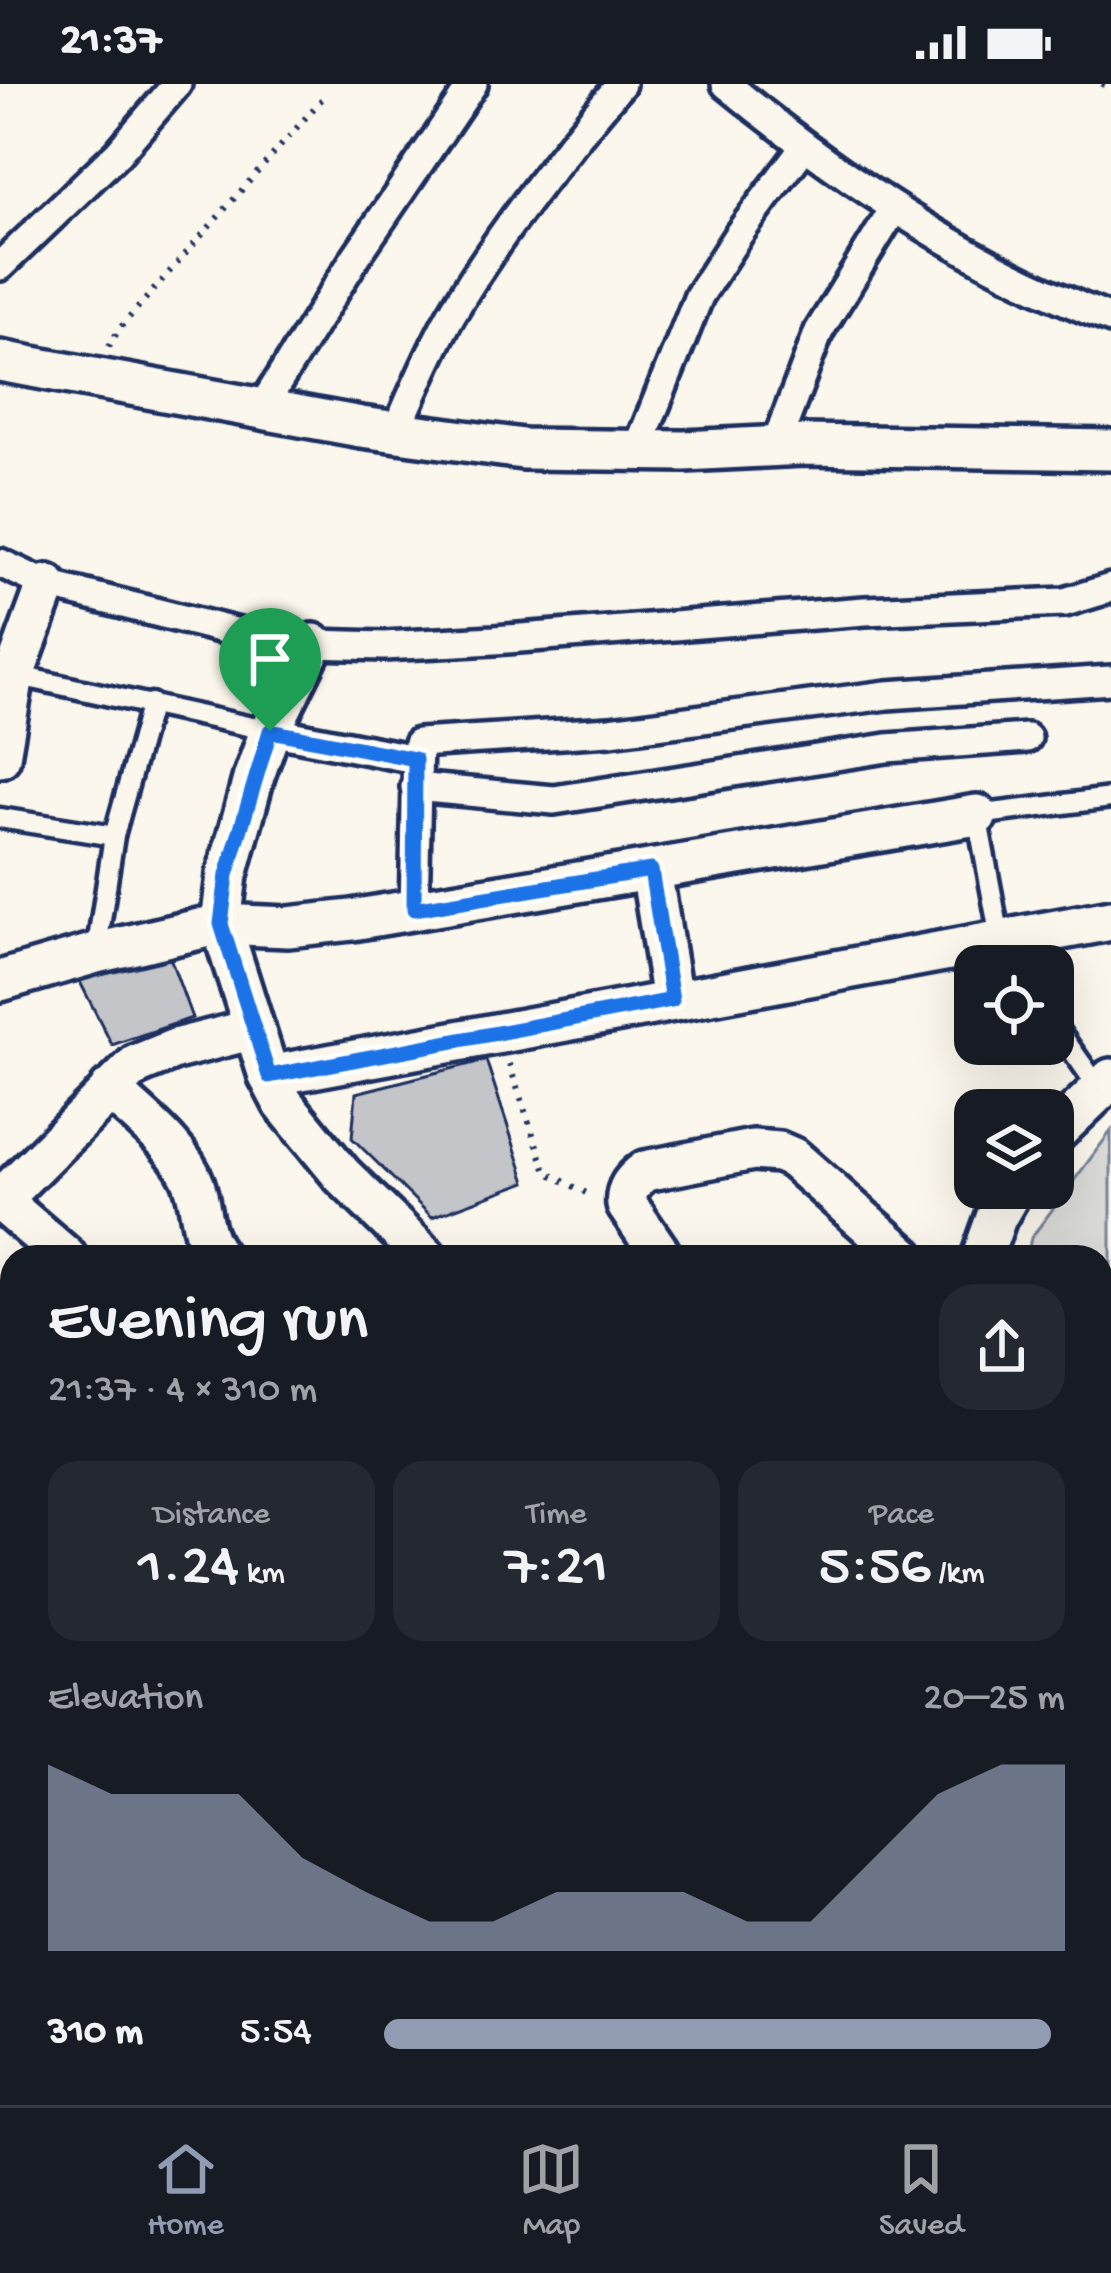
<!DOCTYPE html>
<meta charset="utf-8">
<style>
body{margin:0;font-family:"Gochi Hand",sans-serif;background:#242831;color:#f1f3f6;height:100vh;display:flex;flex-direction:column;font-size:45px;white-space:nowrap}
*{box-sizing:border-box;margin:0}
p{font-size:39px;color:#9ea1a6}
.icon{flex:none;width:66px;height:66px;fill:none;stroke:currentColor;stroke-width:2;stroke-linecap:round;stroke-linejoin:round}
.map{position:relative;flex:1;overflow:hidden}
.details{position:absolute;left:0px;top:1161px;width:1113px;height:861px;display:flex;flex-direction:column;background:#171b24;border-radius:36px 36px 0 0;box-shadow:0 12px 48px #0002}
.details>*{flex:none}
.buttons{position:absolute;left:954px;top:861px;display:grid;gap:24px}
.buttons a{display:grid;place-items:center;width:120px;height:120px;border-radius:24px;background:#171b24;box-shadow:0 12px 48px #0002;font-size:60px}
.pin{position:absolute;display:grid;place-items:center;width:102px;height:102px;color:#fff;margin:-123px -51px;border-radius:50% 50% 50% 0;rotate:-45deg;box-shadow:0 0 12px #0007}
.pin .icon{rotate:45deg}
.round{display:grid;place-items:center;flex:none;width:126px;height:126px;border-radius:36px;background:#242831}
.headline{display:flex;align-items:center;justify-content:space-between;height:204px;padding:0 48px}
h1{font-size:66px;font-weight:600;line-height:90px}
.metrics{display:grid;grid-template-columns:repeat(3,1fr);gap:18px;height:204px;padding:12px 48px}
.metrics div{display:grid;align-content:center;border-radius:30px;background:#242831;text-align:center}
.metrics b{font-size:60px;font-weight:600}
.metrics small{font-size:33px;font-weight:400}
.metrics p{font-size:33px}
.chart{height:336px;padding:24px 48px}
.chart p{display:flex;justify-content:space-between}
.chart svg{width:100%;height:216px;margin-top:12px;fill:#919bb2;opacity:.7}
ul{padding:0 48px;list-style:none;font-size:39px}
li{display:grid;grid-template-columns:192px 144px 1fr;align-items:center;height:90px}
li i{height:30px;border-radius:15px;background:#919bb2}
.status{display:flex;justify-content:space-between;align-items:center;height:84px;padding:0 60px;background:#171b24;direction:ltr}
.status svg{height:33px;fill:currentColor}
.tab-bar{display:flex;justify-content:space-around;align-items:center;height:168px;border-top:3px solid #363941;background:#171b24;font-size:33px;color:#9ea1a6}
.tab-bar a{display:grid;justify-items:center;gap:6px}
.tab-bar .active{color:#919bb2}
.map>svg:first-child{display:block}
</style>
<div class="status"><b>21:37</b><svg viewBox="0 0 49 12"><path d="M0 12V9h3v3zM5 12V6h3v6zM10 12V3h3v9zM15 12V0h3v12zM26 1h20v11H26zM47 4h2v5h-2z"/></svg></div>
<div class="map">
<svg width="1111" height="2021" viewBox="0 0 1111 2021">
<rect width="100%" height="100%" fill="#fbf7ec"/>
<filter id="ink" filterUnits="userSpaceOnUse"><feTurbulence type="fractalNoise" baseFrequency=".00833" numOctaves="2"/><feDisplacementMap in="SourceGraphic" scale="24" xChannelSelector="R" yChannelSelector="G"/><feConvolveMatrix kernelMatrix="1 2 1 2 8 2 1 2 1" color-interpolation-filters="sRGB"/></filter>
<g filter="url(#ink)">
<polygon fill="#dadad7" stroke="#7a849a" stroke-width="3" points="1111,1047 1111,1787 1101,1789 1101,1173 1027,1173 1031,1154"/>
<g fill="#c3c5c9" stroke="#1b2f5e" stroke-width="3">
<polygon points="168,868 192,934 112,961 77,892"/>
<polygon points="486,976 526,1098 432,1133 352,1054 356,1009"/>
</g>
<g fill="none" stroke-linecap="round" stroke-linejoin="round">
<defs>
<g id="service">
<polyline points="10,590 270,647"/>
<polyline points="0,734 114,752"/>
<polyline points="96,869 114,752 151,619"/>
<polyline points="1014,882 1000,854 977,731 1111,714"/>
<polyline points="1053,939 1098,1003"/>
<polyline points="776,2010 781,2021"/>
<polyline points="504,2021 519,2010"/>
<polyline points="673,2021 688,2010"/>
</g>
<g id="pedestrian">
<path d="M 726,0 C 843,96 969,181 1111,235"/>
<polyline points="0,182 118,69 177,0"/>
<polyline points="261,325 357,171 473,0"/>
<path d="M 396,348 C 413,309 430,268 451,231 C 499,149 560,72 621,0"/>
<polyline points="775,363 819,247 894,125"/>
<polyline points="637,367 699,212 738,151 803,64"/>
<polyline points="0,479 47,501 263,555 313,560 384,562 494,556 865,527 1065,518 1111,504"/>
<polyline points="270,647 415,675"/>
<polyline points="415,703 554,716 887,664 1027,654"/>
<polyline points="414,825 418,659 610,647 887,611 1111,596"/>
</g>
<g id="minor">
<polyline points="0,277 361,343 523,365 684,367 804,361 1111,366"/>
<polyline points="313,560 270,647 254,692 227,791 221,840 269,992 283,1019 342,1091 426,1173"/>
<polyline points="0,673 14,591 47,501"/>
<polyline points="651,786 672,916"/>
<polyline points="0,897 96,869 221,840 288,843 352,836 977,731"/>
<polyline points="269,992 1111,836"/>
<path d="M 110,1005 C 137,1032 181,1063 194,1100 C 203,1127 199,1150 218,1173"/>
<polyline points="1053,1051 1111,995"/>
<path d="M 659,1168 L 627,1121 C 625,1105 633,1096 645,1087 L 753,1066 L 779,1068 L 793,1074 L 905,1173"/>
<polyline points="66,1173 0,1116 136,981 175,965 254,945"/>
<polyline points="982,1173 996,1134 1013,1104"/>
<polyline points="0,1381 12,1399"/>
<polyline points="0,1444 12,1437"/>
<polyline points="1101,1816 1111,1813"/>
<polyline points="0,1889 12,1921"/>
<polyline points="1101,1948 1111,1964"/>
<polyline points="360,2010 372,2021"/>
<polyline points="909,2010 910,2021"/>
<polyline points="4,2021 2,1995 12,1964"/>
<polyline points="189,2021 201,2010"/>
</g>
</defs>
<use href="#service" stroke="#1b2f5e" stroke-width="27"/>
<use href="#pedestrian" stroke="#1b2f5e" stroke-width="36"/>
<use href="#minor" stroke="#1b2f5e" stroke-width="48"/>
<g stroke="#1b2f5e" stroke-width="6" stroke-dasharray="3 9" stroke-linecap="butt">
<polyline points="1102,0 1111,6"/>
<polyline points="109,263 119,245 323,14"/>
<polyline points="509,980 546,1088 592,1112"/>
</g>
<use href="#service" stroke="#fbf7ec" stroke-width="18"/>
<use href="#pedestrian" stroke="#fbf7ec" stroke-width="27"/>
<use href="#minor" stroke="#fbf7ec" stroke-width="39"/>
</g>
</g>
<g fill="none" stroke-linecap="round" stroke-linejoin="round" filter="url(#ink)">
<defs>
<polygon id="route" points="270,647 415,675 414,825 651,786 672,916 269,992 221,840 227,791"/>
</defs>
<use href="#route" stroke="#fff" stroke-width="24"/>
<use href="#route" stroke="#1a73e8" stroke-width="15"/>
</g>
</svg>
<div class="buttons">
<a><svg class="icon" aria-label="locate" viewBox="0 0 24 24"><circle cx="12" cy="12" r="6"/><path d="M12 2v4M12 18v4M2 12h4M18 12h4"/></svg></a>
<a><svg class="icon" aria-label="layers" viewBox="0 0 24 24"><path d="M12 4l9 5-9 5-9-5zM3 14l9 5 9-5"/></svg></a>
</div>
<div class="pin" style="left:270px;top:647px;background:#1e9e55"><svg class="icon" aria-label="arrive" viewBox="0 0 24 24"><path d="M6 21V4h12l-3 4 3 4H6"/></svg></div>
<section class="details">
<div class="headline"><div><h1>Evening run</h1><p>21:37 · 4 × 310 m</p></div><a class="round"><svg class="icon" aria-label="share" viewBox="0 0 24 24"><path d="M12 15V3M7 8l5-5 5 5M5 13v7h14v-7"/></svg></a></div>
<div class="metrics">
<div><p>Distance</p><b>1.24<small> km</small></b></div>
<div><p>Time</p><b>7:21</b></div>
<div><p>Pace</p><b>5:56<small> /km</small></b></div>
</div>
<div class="chart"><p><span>Elevation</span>20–25 m</p>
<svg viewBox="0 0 160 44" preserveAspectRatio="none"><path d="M0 44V6L10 12L20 12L30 12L40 25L50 32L60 38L70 38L80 32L90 32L100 32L110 38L120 38L130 25L140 12L150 6L160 6V44z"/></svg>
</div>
<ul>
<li><b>310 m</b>5:54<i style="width:98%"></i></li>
</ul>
</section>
</div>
<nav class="tab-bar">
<a class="active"><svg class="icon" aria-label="home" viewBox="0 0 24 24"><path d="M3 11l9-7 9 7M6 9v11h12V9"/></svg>Home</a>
<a><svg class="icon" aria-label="map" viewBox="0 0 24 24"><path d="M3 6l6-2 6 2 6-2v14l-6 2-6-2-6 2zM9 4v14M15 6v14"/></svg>Map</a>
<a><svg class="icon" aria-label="saved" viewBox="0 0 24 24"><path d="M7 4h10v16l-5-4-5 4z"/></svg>Saved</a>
</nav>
